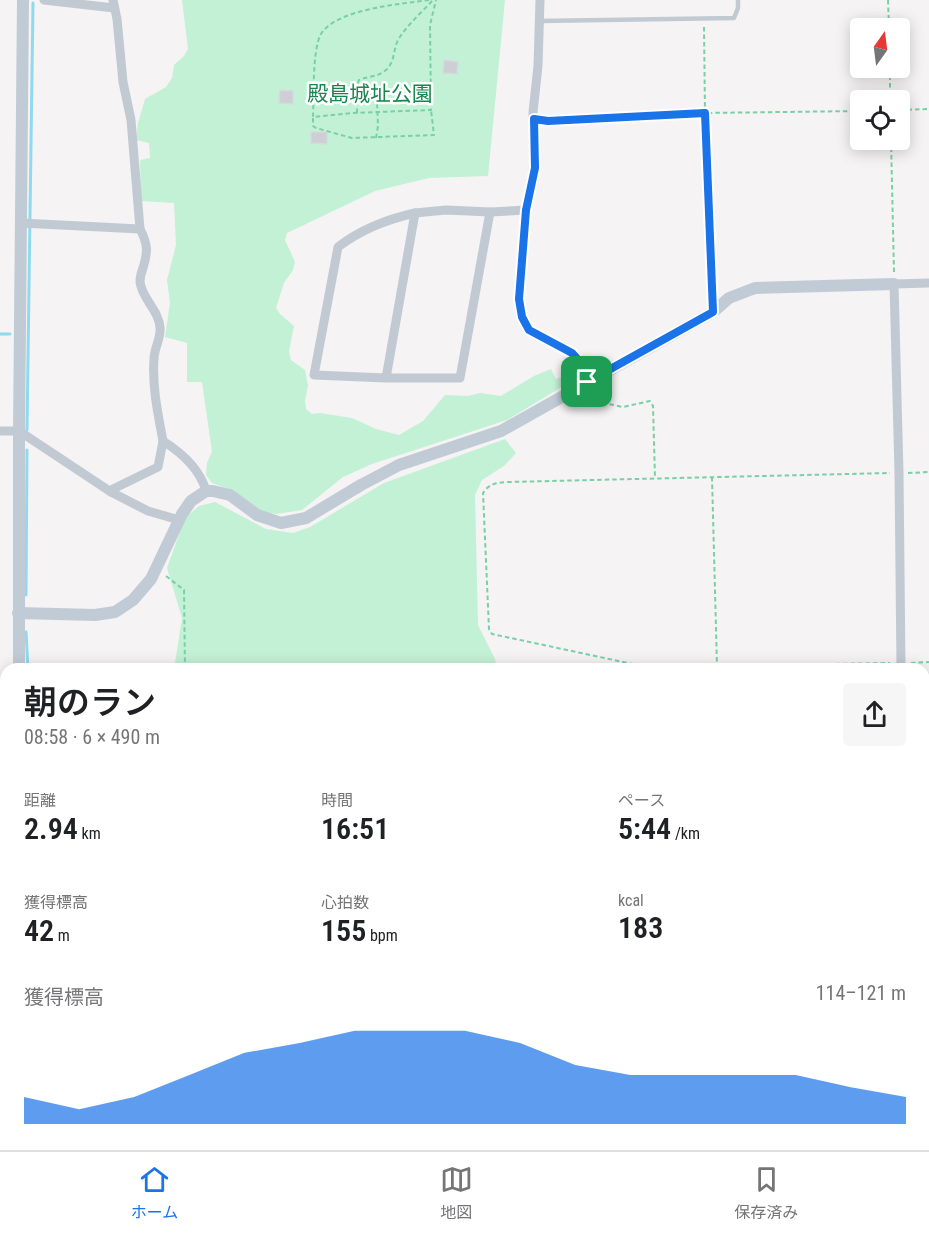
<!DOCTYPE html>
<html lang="ja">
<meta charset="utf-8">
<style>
body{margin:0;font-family:"Roboto Condensed","Noto Sans JP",sans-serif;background:#f6f6f6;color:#202124;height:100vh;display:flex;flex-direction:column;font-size:22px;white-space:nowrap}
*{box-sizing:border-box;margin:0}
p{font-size:20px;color:#757577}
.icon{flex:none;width:33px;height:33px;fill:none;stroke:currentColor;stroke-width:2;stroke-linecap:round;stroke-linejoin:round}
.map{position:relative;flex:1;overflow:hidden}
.drawer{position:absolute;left:0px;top:663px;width:930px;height:488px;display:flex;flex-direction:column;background:#fff;border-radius:18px 18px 0 0;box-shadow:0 3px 15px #0003}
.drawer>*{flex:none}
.needle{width:39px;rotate:14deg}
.tools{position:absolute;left:850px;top:18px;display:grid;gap:12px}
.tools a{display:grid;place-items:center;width:60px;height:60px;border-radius:6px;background:#fff;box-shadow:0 3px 15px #0003;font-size:30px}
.pin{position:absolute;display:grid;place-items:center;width:51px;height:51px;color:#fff;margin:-26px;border-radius:12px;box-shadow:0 3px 9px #0006}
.round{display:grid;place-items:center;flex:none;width:63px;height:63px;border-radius:6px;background:#f6f6f6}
.head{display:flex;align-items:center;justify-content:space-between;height:102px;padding:0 24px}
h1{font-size:33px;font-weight:600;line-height:45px}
.figures{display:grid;grid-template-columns:repeat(3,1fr);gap:9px;height:102px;padding:6px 24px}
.figures div{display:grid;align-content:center}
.figures b{font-size:30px;font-weight:600}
.figures small{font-size:16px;font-weight:400}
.figures p{font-size:16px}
.chart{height:168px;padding:12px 24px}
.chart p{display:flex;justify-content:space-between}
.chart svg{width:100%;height:108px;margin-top:6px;fill:#1a73e8;opacity:.7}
.menu{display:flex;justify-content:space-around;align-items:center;height:84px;border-top:2px solid #e0e0e0;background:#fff;font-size:16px;color:#757577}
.menu a{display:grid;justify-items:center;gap:3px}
.menu .on{color:#1a73e8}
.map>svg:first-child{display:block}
</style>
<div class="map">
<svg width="929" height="1150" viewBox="0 0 929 1150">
<rect width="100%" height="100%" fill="#f5f3f3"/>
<g fill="#c3f1d5">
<polygon points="182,0 505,0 488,176 429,178 375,191 287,233 285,240 295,262 293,270 284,283 276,308 280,314 294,326 289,351 291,360 305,370 308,386 305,401 306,409 312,414 320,413 352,418 376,429 399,435 423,421 445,395 468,396 480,393 501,396 534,376 551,369 556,379 569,374 573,380 507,420 372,464 343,477 302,510 276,514 262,512 229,489 212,483 206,475 207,463 212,452 202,382 187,382 187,343 165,337 170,303 167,280 176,245 174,203 141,201 140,160 150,158 149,143 136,140 138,123 145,99 166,87 172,78 174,65 184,56 188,49"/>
<polygon points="505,439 516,453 504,466 482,480 475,495 478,625 495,659 497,669 174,669 182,618 167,568 185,518 199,506 215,502 266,529 293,533 310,527 384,483"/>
<polygon points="197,1145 519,1145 518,1150 209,1150"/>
</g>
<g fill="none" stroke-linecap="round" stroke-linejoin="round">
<g stroke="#90daee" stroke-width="3">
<polyline points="0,334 10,334"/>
<polyline points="27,430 33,3"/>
<polyline points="26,595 27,450"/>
<polyline points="26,632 28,669"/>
</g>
</g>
<g fill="#cdcfd5" stroke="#d7d9de" stroke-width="1.5">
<polygon points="444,60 458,62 457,74 443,73"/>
<polygon points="280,90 293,91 293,104 279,103"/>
<polygon points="311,132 327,132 327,144 311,143"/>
</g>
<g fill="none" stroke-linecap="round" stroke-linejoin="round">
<g stroke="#7ad0a6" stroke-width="2" stroke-dasharray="4.5 3" stroke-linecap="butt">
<path d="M 429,0 C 401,4 336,9 321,34 C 312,50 314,98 313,117 L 352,113 L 431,110 L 430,25 L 436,0"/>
<polyline points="888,0 889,28"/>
<polyline points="704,27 705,113 712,297"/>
<polyline points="890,68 890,100"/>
<polyline points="900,110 929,109"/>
<path d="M 357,113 L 357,85 L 359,80 C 368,76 378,77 386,70 C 395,62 393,50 398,40 C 407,25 422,12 433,0"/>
<polyline points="313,118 313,126 316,128 352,138 434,135 431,110"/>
<polyline points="543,120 705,113 861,111"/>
<polyline points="376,138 378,126 377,102 380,98 390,93 431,91"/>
<polyline points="891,140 894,272"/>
<polyline points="593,392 599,402 623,407 650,401 653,406 655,478"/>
<polyline points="908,473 929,472"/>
<polyline points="712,477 717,666 890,663"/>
<polyline points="166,576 184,590 185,669"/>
<polyline points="911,663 929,662"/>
<path d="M 656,669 L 492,634 L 489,629 L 483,493 C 490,483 496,483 508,482 L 890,473"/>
<polyline points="0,739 6,739"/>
<polyline points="924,852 929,852"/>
<polyline points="924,1040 929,1040"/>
<polyline points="255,1144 257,1150"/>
<polyline points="726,1144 727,1150"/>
<polyline points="523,1150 524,1144"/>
</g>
<polyline stroke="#c1cad2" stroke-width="4.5" points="539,21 734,18 738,8 738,0"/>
<g stroke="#c1cad2" stroke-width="9">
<polyline points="44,0 114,8"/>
<polyline points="113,0 117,19 123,82 131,120 140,229"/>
<polyline points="540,0 538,66 533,112 535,168 526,210 519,299 522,317 529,330 572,353 580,362 587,382"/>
<polyline points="415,213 446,210 490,212 526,210"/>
<path d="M 21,223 L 140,229 C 148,244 148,252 143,268 C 141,273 140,277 140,282 C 142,299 159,310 160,328 C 161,339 154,348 154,359 C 152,387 158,414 163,441"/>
<path d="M 386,378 L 415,213 C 388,219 360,230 338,247 L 314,375 L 386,378 L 460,378 L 490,212"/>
<path d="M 0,431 L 19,431 L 111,492 L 113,489 L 158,467 L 163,441 C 182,453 200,469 206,491"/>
<polyline points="111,492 148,511 179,520"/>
<polyline points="901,669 899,473 894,284 929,283"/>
<polyline points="0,1001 6,1006"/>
<polyline points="70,1144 72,1150"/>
<polyline points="912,1144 912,1150"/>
</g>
<g stroke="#c1cbd6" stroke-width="12">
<polyline points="18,613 95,615 115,612 133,600 151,579 182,514 191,501 206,491 213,491 230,495 257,515 281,523 306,518 361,485 399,465 501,431 713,312 729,298 755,288 894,284"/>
<polyline points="19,669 19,431 23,0"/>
<polyline points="28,1150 30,1144"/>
</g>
</g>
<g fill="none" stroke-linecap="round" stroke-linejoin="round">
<defs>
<polygon id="route" points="705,113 713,312 587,382 580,362 572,353 529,330 522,317 519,299 526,210 535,168 534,119 548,121"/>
</defs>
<use href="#route" stroke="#fff" stroke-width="12"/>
<use href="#route" stroke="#1a73e8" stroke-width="8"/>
</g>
<g text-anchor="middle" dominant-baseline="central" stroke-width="5" stroke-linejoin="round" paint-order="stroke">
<g font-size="21" fill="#17864f" stroke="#fff">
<text x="370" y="94">殿島城址公園</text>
</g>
</g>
</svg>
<div class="tools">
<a><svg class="needle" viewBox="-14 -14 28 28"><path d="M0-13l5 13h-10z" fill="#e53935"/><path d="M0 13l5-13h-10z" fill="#757577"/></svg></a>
<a><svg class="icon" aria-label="locate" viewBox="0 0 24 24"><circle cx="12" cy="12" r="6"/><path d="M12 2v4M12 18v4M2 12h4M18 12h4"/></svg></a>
</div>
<div class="pin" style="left:587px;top:382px;background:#1e9e55"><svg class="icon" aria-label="arrive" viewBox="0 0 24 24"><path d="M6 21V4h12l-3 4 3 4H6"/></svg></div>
<section class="drawer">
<div class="head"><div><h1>朝のラン</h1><p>08:58 · 6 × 490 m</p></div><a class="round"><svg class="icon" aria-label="share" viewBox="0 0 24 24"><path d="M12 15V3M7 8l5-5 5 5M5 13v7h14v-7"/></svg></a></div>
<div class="figures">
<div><p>距離</p><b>2.94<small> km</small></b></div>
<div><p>時間</p><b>16:51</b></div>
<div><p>ペース</p><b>5:44<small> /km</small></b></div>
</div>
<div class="figures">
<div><p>獲得標高</p><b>42<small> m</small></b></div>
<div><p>心拍数</p><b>155<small> bpm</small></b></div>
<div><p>kcal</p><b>183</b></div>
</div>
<div class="chart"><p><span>獲得標高</span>114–121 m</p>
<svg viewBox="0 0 160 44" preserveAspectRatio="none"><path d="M0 44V33L10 38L20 33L30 24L40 15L50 11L60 6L70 6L80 6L90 11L100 20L110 24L120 24L130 24L140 24L150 29L160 33V44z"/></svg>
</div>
</section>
</div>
<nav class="menu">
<a class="on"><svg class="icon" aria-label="home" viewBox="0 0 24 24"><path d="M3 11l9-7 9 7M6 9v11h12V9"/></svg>ホーム</a>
<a><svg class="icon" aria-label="map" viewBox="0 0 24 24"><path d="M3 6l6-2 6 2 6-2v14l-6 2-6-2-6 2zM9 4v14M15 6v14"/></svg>地図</a>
<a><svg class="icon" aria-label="saved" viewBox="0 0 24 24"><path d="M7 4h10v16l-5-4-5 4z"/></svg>保存済み</a>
</nav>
